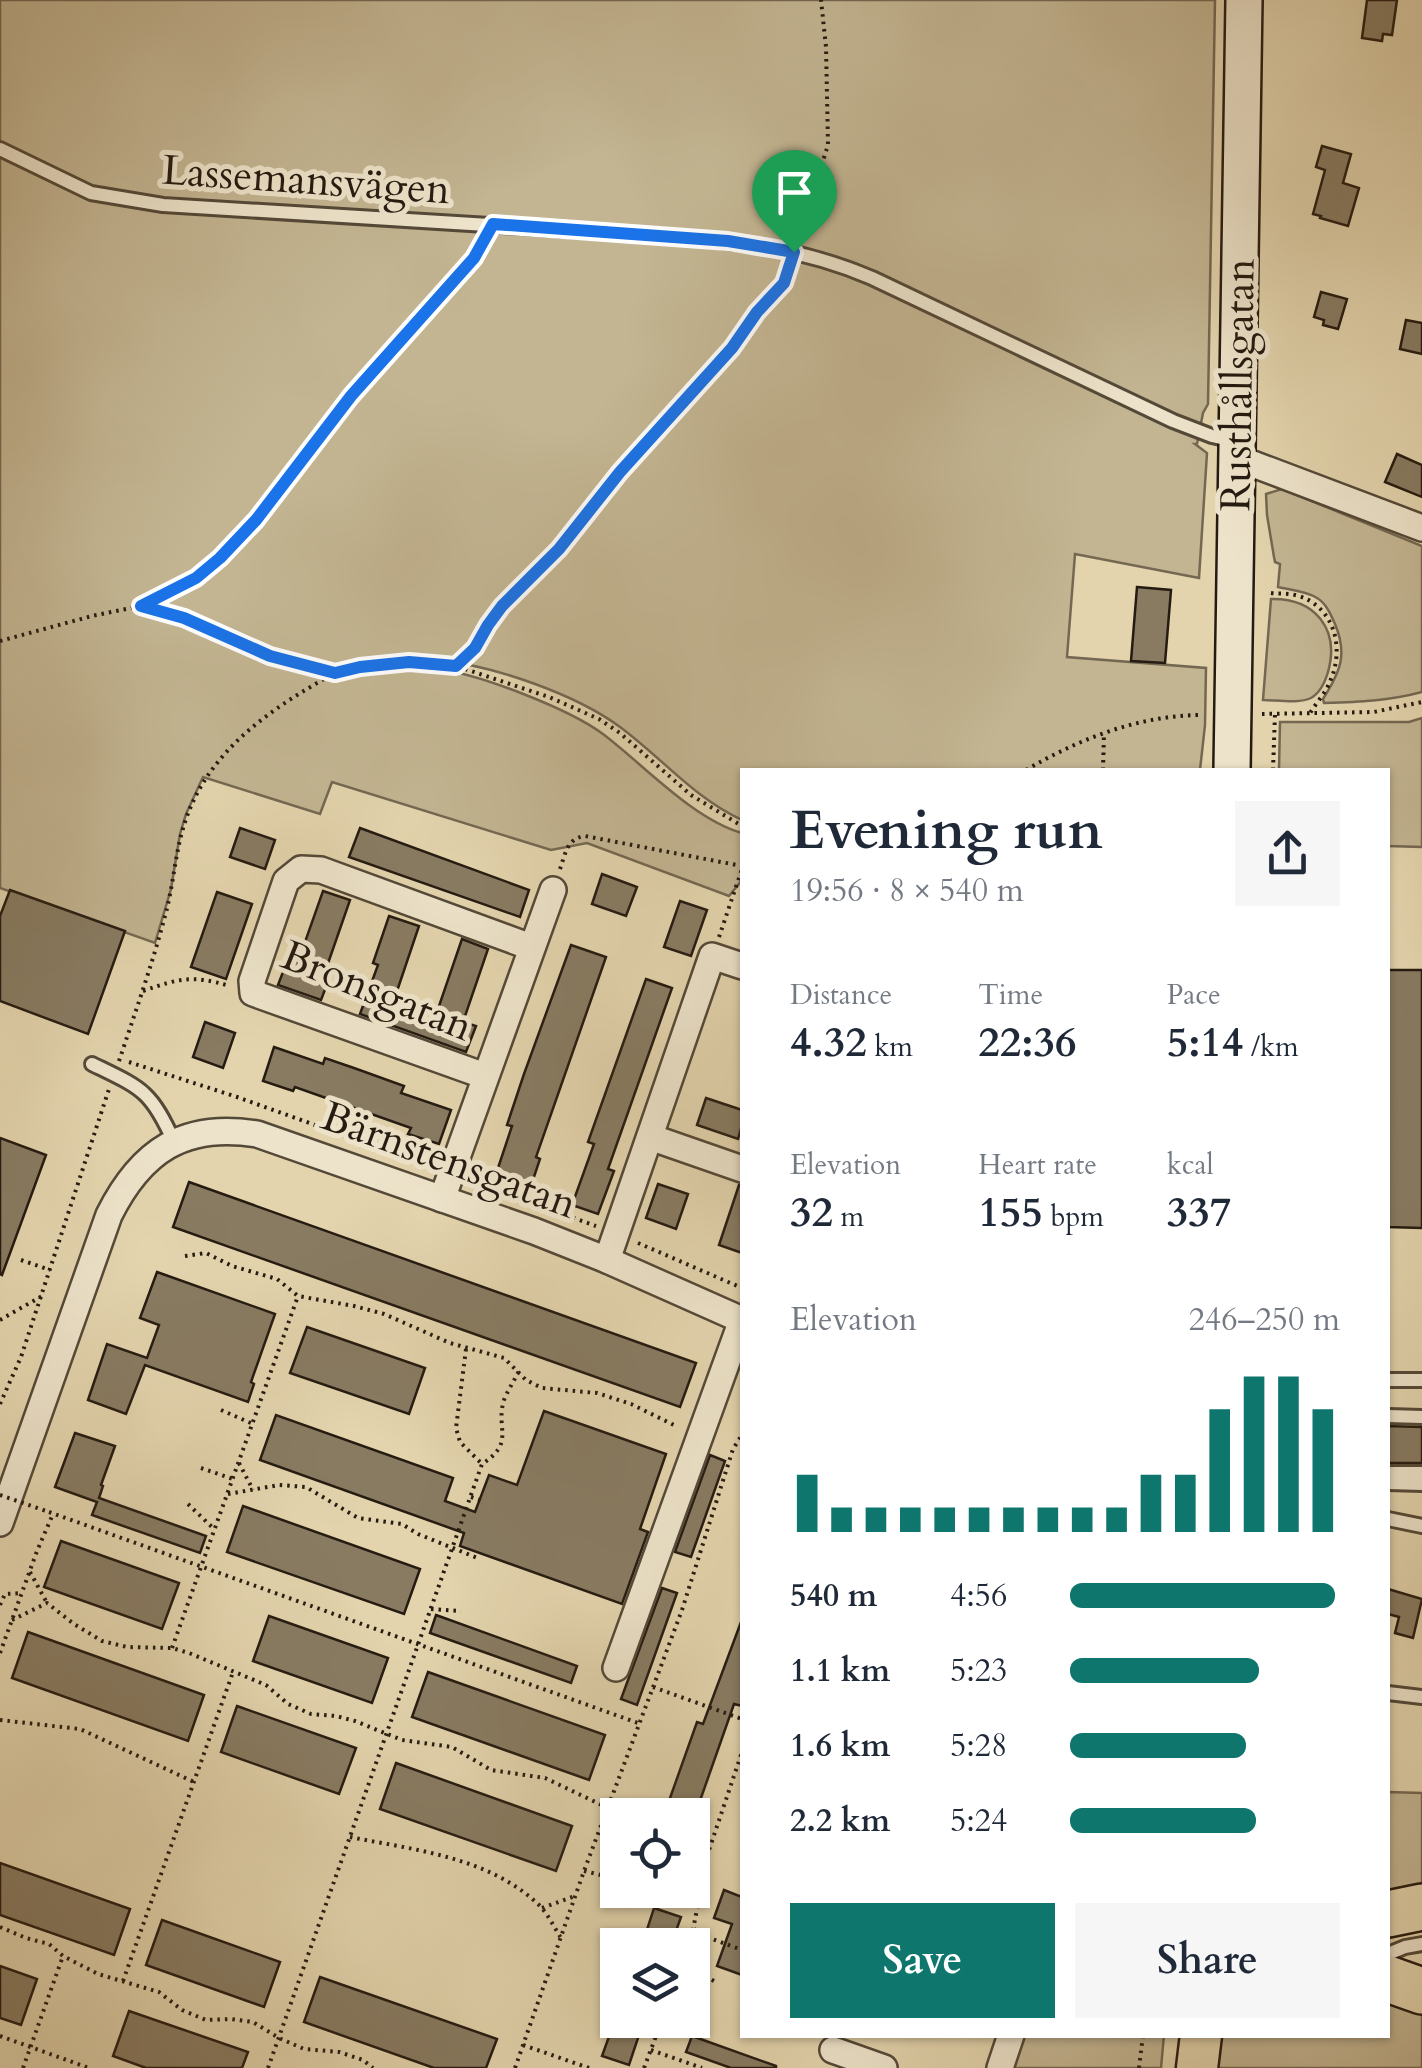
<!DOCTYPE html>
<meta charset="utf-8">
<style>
body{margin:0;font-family:Cardo,serif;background:#f6f6f7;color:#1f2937;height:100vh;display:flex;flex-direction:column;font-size:38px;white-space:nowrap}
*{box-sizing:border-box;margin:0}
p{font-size:32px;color:#747a83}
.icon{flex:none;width:55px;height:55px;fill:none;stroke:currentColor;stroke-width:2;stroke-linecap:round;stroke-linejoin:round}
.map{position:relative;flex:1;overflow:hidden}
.side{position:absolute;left:740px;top:768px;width:650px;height:1270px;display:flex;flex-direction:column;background:#fff;border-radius:0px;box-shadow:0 2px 8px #0004}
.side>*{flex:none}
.fabs{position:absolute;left:600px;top:1798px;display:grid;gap:20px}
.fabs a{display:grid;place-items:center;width:110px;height:110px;border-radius:0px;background:#fff;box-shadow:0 2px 8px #0004;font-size:50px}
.pin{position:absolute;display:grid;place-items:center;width:85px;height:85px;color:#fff;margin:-102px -42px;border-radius:50% 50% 50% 0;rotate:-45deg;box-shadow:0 0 10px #0007}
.pin .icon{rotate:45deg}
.round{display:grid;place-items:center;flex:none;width:105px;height:105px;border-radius:0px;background:#f6f6f7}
.summary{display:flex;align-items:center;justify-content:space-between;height:170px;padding:0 50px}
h1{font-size:55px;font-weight:700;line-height:75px}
.figures{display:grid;grid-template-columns:repeat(3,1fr);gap:15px;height:170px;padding:10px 50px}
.figures div{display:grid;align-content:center}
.figures b{font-size:42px;font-weight:700}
.figures small{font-size:28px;font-weight:400}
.figures p{font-size:28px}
.chart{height:280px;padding:20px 50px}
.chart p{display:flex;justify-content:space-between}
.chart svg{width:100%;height:180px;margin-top:10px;stroke:#0f766e;stroke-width:6}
.primary-button{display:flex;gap:20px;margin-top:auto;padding:20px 50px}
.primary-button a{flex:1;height:115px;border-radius:0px;background:#0f766e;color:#fff;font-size:40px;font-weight:700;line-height:115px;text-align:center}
.primary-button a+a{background:#f6f6f7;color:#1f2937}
ul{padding:0 50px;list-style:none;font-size:32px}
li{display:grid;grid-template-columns:160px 120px 1fr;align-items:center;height:75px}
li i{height:25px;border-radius:12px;background:#0f766e}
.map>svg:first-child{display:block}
</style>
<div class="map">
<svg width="1422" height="2068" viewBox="0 0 1422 2068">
<rect width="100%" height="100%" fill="#e3d4ad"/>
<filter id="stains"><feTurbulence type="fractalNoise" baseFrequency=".002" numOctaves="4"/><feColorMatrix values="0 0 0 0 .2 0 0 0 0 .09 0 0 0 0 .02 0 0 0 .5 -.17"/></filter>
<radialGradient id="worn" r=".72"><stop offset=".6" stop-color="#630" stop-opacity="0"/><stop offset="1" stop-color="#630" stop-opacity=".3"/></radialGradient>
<g fill="#c3b592" stroke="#746852" stroke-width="2.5">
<path d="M 0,0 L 1215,0 L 1208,404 L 1203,413 L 1197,444 L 1195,444 L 1207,453 L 1199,578 L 1075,554 L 1067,657 L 1206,668 L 1205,725 L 1200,770 L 742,770 L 742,820 C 694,798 662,758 620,727 C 577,695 493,665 440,661 L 437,669 C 480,674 569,709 603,734 C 645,766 693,819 742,833 L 742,880 L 729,896 L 587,843 L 551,850 L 332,782 L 320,814 L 203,777 L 186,814 L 180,834 L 171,889 L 155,943 L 0,888 Z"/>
<path d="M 1282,489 L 1422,546 L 1422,692 C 1389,701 1358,702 1324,703 L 1323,699 C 1340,672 1348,655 1335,624 C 1331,615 1326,603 1317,598 C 1307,591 1290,590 1278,587 L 1280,564 L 1275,562 L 1274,557 L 1267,515 L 1266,494 Z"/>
<path d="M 1271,599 C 1315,598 1340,629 1328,672 C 1325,682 1320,693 1311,698 C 1299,704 1276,700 1263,700 Z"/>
<polygon points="1422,718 1422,847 1388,846 1388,770 1279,770 1280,722 1409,722"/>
<polygon points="1388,1792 1422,1793 1422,1891 1388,1898"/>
<polygon points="1388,1994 1422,2008 1422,2068 1206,2068 1211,2035 1388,2035"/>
<polygon points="1025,2035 1164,2035 1161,2068 1013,2068"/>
</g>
<g fill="#887b62" stroke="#251b11" stroke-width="2.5">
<polygon points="1367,0 1397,0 1392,35 1383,34 1382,41 1362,38"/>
<polygon points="1322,146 1351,154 1343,183 1359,188 1348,226 1320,218 1321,216 1313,214 1325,170 1316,167"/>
<polygon points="1321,292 1347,299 1338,329 1323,325 1324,320 1314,317"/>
<polygon points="1406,320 1422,323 1422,354 1400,349"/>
<polygon points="1397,454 1422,465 1422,497 1385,482"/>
<polygon points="1137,587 1171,590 1165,663 1131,661"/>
<polygon points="240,828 275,840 265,869 230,857"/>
<polygon points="360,828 529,890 520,917 349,857"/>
<polygon points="602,874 637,887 626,916 592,904"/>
<polygon points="10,890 125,931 88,1034 0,1001 0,916"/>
<polygon points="323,891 350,900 325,972 331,974 321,1000 278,985 288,959 298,962"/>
<polygon points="217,892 252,904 226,979 191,967"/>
<polygon points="680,901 707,910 691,956 664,947"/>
<polygon points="389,916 419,926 395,997 437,1012 462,939 488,949 463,1022 476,1026 466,1052 360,1014 378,965 373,963"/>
<polygon points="571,945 606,957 536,1157 540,1159 530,1189 495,1177 512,1126 507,1125 524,1074"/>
<polygon points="1388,970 1422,970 1422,1228 1388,1227"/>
<polygon points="646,979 672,988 608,1169 614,1171 598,1214 572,1205 594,1144 588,1142"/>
<polygon points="205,1022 235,1033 223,1068 193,1057"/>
<polygon points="274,1047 323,1064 325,1058 354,1068 404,1086 401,1093 451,1110 439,1144 408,1134 411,1128 295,1087 293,1091 263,1081"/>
<polygon points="706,1098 742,1110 742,1125 738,1139 697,1125"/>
<polygon points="0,1138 46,1155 2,1275 0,1274"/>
<polygon points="189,1182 696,1363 680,1407 173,1227"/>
<polygon points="658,1184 688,1194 676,1229 646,1218"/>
<polygon points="739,1185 742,1185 742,1253 719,1245"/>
<polygon points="157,1272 275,1314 251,1382 254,1384 248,1402 145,1365 126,1414 88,1400 107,1344 147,1358 159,1325 140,1318"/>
<polygon points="307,1327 425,1368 409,1414 290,1373"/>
<polygon points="544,1411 666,1454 640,1529 648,1532 622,1604 460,1546 464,1533 260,1460 276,1415 453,1478 445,1501 475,1512 489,1475 517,1485"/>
<polygon points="1388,1426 1422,1427 1422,1463 1388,1463"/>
<polygon points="75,1433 115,1446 101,1485 103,1486 99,1498 206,1536 200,1553 92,1515 97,1502 55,1487"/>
<polygon points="710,1455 725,1461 691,1557 675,1552"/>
<polygon points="243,1506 420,1569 404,1614 227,1552"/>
<polygon points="61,1541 179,1583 162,1629 44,1587"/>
<polygon points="662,1588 677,1593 637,1705 621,1699"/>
<polygon points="1388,1589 1422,1599 1413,1638 1395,1633 1399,1617 1388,1614"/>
<polygon points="436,1615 577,1666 571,1683 430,1633"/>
<polygon points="269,1616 388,1658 372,1703 253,1661"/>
<polygon points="741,1622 742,1622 742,1706 734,1704 695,1815 664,1815 697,1722 703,1724"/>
<polygon points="28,1632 204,1695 188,1741 12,1678"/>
<polygon points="428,1672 605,1735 589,1780 412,1717"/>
<polygon points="237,1706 356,1748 339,1794 221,1752"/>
<polygon points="396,1763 572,1826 556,1871 380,1809"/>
<polygon points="0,1863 130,1909 114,1955 0,1915"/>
<polygon points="724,1890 742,1897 742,1975 717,1966 732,1924 714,1918"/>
<polygon points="654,1908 681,1917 671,1945 642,1945"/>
<polygon points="162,1920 280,1962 264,2007 146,1965"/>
<polygon points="0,1966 37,1979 21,2025 0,2018"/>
<polygon points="320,1977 497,2039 486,2068 434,2068 304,2022"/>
<polygon points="129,2011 248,2052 242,2068 146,2068 113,2056"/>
<polygon points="615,2020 644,2020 629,2065 602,2056"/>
<polygon points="692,2036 776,2066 776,2068 731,2068 686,2052"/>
</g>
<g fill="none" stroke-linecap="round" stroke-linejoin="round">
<defs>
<g id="lane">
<path d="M 0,149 L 91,193 L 163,205 L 666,236 C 740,242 802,248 872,278 L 1173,421 L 1212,436 L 1234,441"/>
<path d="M 92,1064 C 141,1088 151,1090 174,1142"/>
<polyline points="1388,1380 1422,1380"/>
<polyline points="1388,1416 1422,1417"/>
<polyline points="1388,1473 1422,1473"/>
<polyline points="1388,1483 1422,1484"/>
<polyline points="1388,1519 1422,1526"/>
<polyline points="1388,1693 1422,1697"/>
<polyline points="1388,1954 1405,1947 1422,1944"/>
</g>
<g id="street">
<polyline points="1237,458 1422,528"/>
<polyline points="485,1076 253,993 252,981 286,881 301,869 321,870 531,947"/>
<polyline points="650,1137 742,1169"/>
<polyline points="442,1199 553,890"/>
<polyline points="607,1260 712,956 742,966"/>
<path d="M 0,1523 L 109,1215 C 141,1151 184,1122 257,1134 L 534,1231 L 607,1260 L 742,1320"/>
<polyline points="616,1668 742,1320"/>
<polyline points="833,2050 884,2068"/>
<polyline points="1000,2068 1011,2035"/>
</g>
<polyline id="secondary" points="1232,770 1244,0"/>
<polyline id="primary" points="1197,2068 1201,2035"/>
<g id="highway">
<polyline points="1388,1914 1422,1907"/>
<polyline points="1388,1979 1422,1991"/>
</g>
</defs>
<use href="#lane" stroke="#544938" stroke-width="18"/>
<use href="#street" stroke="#544938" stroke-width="30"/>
<use href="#secondary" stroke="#251b11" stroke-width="40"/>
<use href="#primary" stroke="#251b11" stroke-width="45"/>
<use href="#highway" stroke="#251b11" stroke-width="50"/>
<g stroke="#251b11" stroke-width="4" stroke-dasharray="2.5 5" stroke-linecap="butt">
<polyline points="799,237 828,145 826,47 821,0"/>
<path d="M 1271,593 C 1279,594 1287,593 1295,595 C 1333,604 1345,646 1331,679 C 1327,691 1317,702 1310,713"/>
<polyline points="141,606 184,618 270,656 335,673 382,664 435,663 456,666 549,697 599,719 620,733 691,795 742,826"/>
<polyline points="0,641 92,616 141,606 196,577 221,558 256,519 351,396 473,258 483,241"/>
<polyline points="456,666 475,648 487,625 502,606 559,549 620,472 732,348 757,312 784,283 790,270"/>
<polyline points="1262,714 1374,712 1422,702"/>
<path d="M 1026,770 C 1081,738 1140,715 1203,715"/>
<polyline points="1103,770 1104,733"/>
<polyline points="1273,770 1275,714"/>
<path d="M 560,869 C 565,855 567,838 585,836 L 742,866"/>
<polyline points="719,937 742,869"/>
<path d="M 143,991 C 180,978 192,975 230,986"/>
<path d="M 119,1061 C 135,1013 152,965 165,916 C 174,884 175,850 186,819 C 210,749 273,707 335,673"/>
<polyline points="129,1062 237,1097 432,1167"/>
<polyline points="474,1182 596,1226"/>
<polyline points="638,1243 742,1288"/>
<polyline points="185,1256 206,1253 232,1266 277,1279 298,1296 354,1306 384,1314 450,1343 504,1358 526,1380 542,1388 597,1393 631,1404 678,1427"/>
<polyline points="21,1260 50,1270"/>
<polyline points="0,1320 42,1296"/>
<polyline points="466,1349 456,1428 460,1442 482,1464"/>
<polyline points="0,1404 21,1357 109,1089"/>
<polyline points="221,1410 253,1424"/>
<polyline points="239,1463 253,1490"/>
<polyline points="201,1468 233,1479"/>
<polyline points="228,1494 279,1485 306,1487 358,1518 402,1524 418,1534 480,1559"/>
<polyline points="471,1497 483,1501"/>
<polyline points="188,1504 215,1530"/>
<polyline points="49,1512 638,1723"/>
<polyline points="30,1572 47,1603"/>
<polyline points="0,1605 5,1594 22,1593"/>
<polyline points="431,1609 461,1611"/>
<polyline points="12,1620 47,1603 74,1624 102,1641 127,1647 172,1648 189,1653 266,1685 288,1704 311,1714 336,1716 355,1721 402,1740 452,1747 491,1770 545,1778 608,1808"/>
<polyline points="172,1648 298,1296"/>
<polyline points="0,1653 37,1551 53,1514"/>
<polyline points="653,1687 742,1719"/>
<polyline points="0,1720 80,1729 194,1782"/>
<path d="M 350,1837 C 415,1850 489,1857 539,1905 C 548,1914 554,1927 561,1938"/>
<polyline points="584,1871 618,1879"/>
<polyline points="651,1890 698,1906"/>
<polyline points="542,1908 575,1896"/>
<polyline points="0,1927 26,1938 49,1944 63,1956 98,1974 159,1992 182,2010 206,2020 231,2019 253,2022 279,2038 304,2049 339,2052 363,2060 373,2068"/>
<polyline points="694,1929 707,1937 742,1950"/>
<polyline points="690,1945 708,1853 742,1752"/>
<polyline points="692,1969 714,1981"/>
<polyline points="123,1981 233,1672"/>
<polyline points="669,2020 700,2025"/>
<polyline points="0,2036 89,2068"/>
<polyline points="523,2045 589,2068"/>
<polyline points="651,2050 702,2068"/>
<polyline points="23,2068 63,1956"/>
<path d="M 268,2068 L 482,1464 C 516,1442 495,1429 504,1400 C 508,1390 514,1381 519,1371"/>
<polyline points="515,2068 584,1871 682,1610 733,1449 742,1435"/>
<polyline points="644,2068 662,2020"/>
<polyline points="1139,2068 1143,2035"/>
</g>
<use href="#lane" stroke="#ede3ca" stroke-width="12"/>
<use href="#street" stroke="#ede3ca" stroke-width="25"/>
<use href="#secondary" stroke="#ede3ca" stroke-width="35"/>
<use href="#primary" stroke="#e3d4ad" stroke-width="40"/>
<use href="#highway" stroke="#e3d4ad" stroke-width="45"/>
<polyline stroke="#251b11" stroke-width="4" stroke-dasharray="2.5 5" stroke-linecap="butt" points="0,1495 49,1512"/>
</g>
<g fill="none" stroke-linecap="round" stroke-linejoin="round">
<defs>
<polygon id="route" points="493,224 728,241 794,252 784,283 757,312 732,348 620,472 559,549 502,606 488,625 475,648 456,666 409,662 360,667 335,673 270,656 184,618 141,606 196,578 220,558 256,520 351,396 474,258"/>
</defs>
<use href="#route" stroke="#fff" stroke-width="20"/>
<use href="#route" stroke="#1a73e8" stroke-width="12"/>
</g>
<g text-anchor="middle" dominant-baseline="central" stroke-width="10" stroke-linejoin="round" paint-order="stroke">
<g font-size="42" fill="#251b11" stroke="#ede3ca">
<text transform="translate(306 180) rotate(4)">Lassemansvägen</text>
<text transform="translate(1238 385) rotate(-89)">Rusthållsgatan</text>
<text transform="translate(377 991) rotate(22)">Bronsgatan</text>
<text transform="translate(449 1160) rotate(20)">Bärnstensgatan</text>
</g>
</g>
<rect width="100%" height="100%" filter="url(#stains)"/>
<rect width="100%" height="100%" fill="url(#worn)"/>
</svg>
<div class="fabs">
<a><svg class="icon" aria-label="locate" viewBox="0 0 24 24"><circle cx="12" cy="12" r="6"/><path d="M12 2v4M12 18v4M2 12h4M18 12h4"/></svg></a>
<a><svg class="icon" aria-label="layers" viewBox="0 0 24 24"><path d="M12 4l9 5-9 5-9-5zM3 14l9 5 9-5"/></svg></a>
</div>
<div class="pin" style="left:794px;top:252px;background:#1e9e55"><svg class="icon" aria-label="arrive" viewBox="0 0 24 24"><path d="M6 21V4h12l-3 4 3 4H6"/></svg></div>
<section class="side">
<div class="summary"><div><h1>Evening run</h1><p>19:56 · 8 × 540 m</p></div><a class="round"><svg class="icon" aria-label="share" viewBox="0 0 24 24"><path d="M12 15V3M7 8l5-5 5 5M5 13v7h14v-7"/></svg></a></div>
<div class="figures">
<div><p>Distance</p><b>4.32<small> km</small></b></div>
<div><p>Time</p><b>22:36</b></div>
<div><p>Pace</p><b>5:14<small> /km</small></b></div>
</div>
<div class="figures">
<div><p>Elevation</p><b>32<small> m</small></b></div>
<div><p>Heart rate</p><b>155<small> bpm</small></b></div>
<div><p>kcal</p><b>337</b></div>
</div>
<div class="chart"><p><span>Elevation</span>246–250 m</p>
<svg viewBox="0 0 160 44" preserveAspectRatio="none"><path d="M5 44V30M15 44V38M25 44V38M35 44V38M45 44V38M55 44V38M65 44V38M75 44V38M85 44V38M95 44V38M105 44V30M115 44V30M125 44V14M135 44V6M145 44V6M155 44V14"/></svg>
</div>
<ul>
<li><b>540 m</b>4:56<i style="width:98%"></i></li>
<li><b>1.1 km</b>5:23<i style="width:70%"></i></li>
<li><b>1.6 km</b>5:28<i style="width:65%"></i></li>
<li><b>2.2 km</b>5:24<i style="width:69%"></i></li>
</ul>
<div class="primary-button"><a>Save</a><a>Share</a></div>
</section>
</div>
